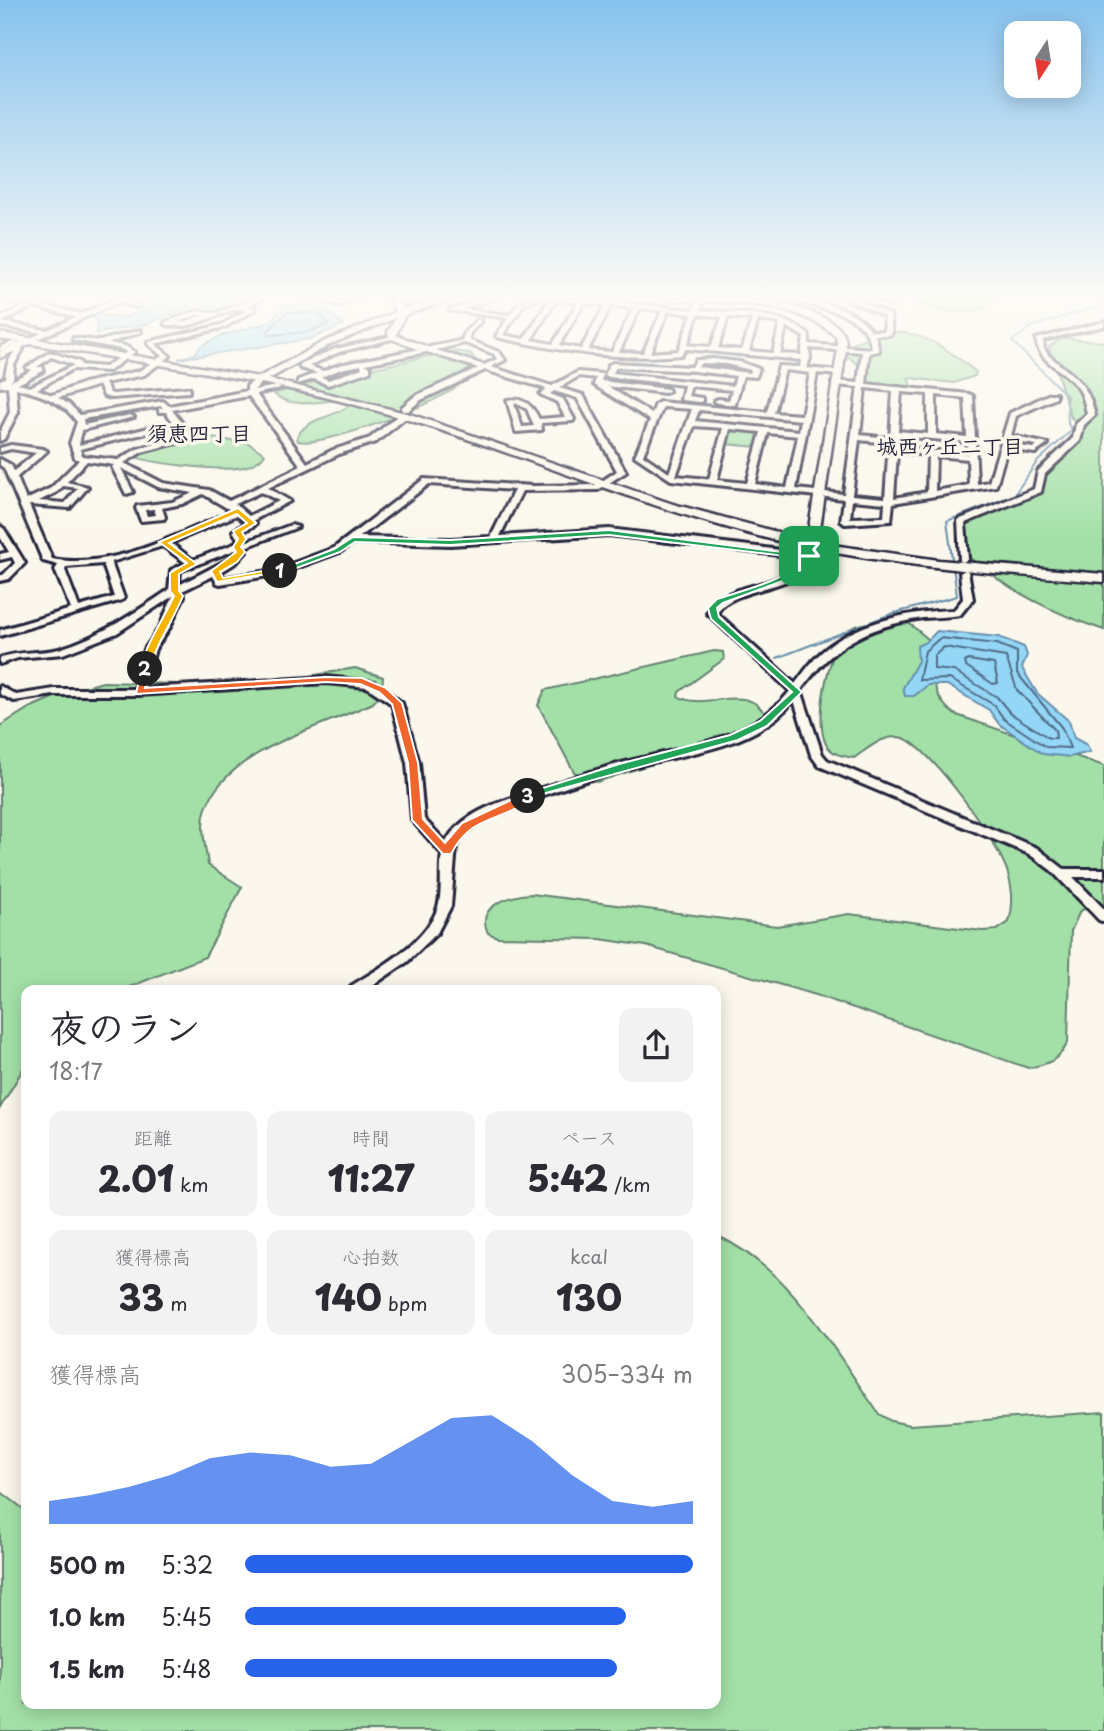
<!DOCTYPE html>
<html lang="ja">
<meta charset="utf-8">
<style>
body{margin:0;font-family:"Playpen Sans","Klee One",sans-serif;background:#f2f2f3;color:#2b2b33;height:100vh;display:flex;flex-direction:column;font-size:26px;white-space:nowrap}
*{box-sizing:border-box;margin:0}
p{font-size:23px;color:#7c7c81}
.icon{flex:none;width:38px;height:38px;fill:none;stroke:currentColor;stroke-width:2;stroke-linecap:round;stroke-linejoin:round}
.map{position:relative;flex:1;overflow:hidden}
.sheet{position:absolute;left:21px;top:985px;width:700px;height:724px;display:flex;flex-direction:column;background:#fff;border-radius:14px;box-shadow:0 4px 18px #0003}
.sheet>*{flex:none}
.needle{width:46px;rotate:192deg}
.controls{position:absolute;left:1004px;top:21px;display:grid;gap:14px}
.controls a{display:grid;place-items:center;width:77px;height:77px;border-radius:14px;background:#fff;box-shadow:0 4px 18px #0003;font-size:35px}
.pin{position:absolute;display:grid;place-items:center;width:60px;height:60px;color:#fff;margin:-30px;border-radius:14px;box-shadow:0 4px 10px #0006}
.km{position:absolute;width:35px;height:35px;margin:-18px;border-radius:50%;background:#222;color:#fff;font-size:19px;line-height:35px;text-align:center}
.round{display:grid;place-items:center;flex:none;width:74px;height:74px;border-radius:14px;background:#f2f2f3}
.summary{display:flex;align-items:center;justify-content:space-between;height:119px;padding:0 28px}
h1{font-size:38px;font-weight:800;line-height:52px}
.figures{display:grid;grid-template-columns:repeat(3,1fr);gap:10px;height:119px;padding:7px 28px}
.figures div{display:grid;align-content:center;border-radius:14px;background:#f2f2f3;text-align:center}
.figures b{font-size:35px;font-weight:800}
.figures small{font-size:19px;font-weight:400}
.figures p{font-size:19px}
.chart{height:196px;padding:14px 28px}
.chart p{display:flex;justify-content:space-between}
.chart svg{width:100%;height:126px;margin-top:7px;fill:#2563eb;opacity:.7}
ul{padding:0 28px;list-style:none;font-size:23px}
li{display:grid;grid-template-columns:112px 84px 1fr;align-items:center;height:52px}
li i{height:18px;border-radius:9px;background:#2563eb}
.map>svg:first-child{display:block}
</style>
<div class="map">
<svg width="1104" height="1731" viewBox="0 0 1104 1731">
<rect width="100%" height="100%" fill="#fbf7ec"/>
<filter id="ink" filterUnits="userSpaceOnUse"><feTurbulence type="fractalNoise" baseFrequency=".0143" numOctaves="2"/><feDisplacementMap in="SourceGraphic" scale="14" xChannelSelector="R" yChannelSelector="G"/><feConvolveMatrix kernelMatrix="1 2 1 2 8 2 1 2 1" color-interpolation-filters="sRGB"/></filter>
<g filter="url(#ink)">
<g fill="#a3e0a7" stroke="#628171" stroke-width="2">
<path d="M 906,298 L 996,298 C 975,323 930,311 906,298 Z"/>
<path d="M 892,332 C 922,330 953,353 976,372 L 975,376 L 954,383 L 908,378 L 912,388 L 865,384 L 863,368 L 847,356 L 849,346 L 871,335 Z"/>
<path d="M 1062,338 L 1104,342 L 1104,630 C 1053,613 1011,592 970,558 L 963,522 L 1038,493 L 1048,466 L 1081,436 L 1081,430 L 1071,417 L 1049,347 Z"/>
<path d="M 451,351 L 470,353 L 475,359 C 472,367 467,376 461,383 C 443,402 323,448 298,441 L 297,437 C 307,416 335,419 351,404 L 349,401 C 327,398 293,411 274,394 L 321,380 Z"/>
<polygon points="730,429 761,432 757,447 726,444"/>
<path d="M 204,437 L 248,443 L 265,454 C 259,463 247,467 237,468 C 222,471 145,463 134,456 C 149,437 181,438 204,437 Z"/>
<path d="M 881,621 L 910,624 L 934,644 C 933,673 929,695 954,714 L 1104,766 L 1104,911 L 1089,907 L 1080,911 L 1071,931 L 1068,1042 C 1059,1061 1048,1064 1028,1068 L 816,995 L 646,946 L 600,939 L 497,937 L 488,933 C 474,905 512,895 532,894 L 777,926 L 849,914 L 982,931 L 997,930 L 1009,922 C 1014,905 1013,890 1008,874 C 1001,846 930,746 903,738 C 884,733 869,748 854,758 C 843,756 832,755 826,744 C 814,721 828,653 845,633 C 853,624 870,623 881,621 Z"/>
<path d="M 714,651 L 723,652 L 724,659 L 679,692 L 678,696 C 705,713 749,679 767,718 L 697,749 L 597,782 L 574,772 L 538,705 L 545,690 Z"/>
<path d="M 355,668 L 383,677 L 381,694 L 373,703 C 323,727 224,750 205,811 C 200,828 206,849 208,865 L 242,887 L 205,957 L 122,990 L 26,990 L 26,1064 L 0,1108 L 0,726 L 29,708 L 64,693 L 103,682 L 253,686 Z"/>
<path d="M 716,1235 C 790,1269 833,1349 879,1414 L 891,1421 L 910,1425 L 1104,1412 L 1104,1731 L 0,1731 L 0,1491 L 26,1511 L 26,1704 L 716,1704 Z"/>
</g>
<g fill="#94d6f6" stroke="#668eab" stroke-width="2">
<polygon points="148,298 231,298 219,309 199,303 147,324 96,333 97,321 90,314 123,318 147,309 156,299"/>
<polygon points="284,305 321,306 343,325 310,339 178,359 195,354 201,346 220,336 270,322"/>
<polygon points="937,631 999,637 1024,647 1027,655 1022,668 1037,693 1069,721 1074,738 1087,745 1090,752 1070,757 1043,754 999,724 989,710 947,685 928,685 914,696 905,696 903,688 918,661 917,646 926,642"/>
</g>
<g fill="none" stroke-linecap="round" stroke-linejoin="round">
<g stroke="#506a86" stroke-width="2">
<polygon points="287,312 318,313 328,324 309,332 269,335 268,331"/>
<polygon points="940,638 997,644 1017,652 1017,673 1062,728 1070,748 1046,747 1004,719 994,705 950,679 919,680 925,651"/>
<polygon points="944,647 1006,657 1017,690 1055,730 1056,738 1049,738 1010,713 997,697 954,671 934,669 934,656"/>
<polygon points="969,660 994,664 998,683 993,684 966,666 965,662"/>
</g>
<polyline stroke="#668eab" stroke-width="2" points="777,658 891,614 957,596 947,521 1014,495 1037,462 1072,430 1068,424 1067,396 1012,341 1031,327 1104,304"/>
<defs>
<g id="minor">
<path d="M 0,298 L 32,302 L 41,298 L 48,298 L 39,304 L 81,314 L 117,298 L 125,298 L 124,299 L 140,305 L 137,307 L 119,302 L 29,343 L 26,341 L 27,340 L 41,333 L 0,326 L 0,318 L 26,305 L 0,300 ZM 33,306 L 76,317 L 47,330 L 2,322 Z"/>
<path d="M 254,298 L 262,298 L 247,306 L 255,308 L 255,310 L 225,327 L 155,344 L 170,356 L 144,375 L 105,383 L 110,393 L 113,394 L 186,388 L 189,388 L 189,392 L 112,398 L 104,396 L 99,385 L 58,398 L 69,404 L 80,415 L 163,401 L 169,406 L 247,391 L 247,386 L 256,379 L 262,379 L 263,381 L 254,390 L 277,386 L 281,388 L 256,394 L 307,463 L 333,450 L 370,438 L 401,413 L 407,413 L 407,417 L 376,442 L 339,454 L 268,488 L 290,501 L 254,520 L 256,523 L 255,525 L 242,532 L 246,539 L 245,542 L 291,525 L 298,527 L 243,548 L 246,552 L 237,562 L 221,572 L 223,578 L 275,570 L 334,548 L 424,479 L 533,486 L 596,485 L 617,471 L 577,398 L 554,391 L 550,394 L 563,399 L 574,419 L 573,421 L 541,423 L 542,430 L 516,432 L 507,400 C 523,397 532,405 539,419 L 565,417 L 557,402 L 540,394 L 547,389 L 485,370 L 421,400 L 408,411 L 402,411 L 402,407 L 415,396 L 478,368 L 427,352 L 365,364 L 370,367 L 370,371 L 328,385 L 314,379 L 298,384 L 298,380 L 317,373 L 300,368 L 300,364 L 335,349 L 393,336 L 396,338 L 339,352 L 309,366 L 323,371 L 339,365 L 455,342 L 462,340 L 465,332 L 478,319 L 481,321 L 470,333 L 469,340 L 499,352 L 505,360 L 491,367 L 552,386 L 578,372 L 603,374 L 601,381 L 668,389 L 669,391 L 665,393 L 607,386 L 652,414 L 656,404 L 660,402 L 767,412 L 779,366 L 800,367 L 801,360 L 686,349 L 681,355 C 618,361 557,351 497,337 L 496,336 L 508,318 L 449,310 L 487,298 L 496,298 L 462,309 L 510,315 C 520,301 523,298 541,298 L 524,304 L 503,335 L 524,339 L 550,299 L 549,298 L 607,301 L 609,298 L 615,298 L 613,302 L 693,310 L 698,298 L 704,298 L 700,310 C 736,314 780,310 809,335 L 809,344 L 872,349 C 865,306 817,312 788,298 C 814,297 856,308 872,331 L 885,331 L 884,316 L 845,298 L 853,298 L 890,315 L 892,333 L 889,335 L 875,335 L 879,351 L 869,353 L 866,384 L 969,394 L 973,396 L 977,484 L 989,482 L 1010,413 L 1050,394 L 1056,394 L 1056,398 L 1016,416 L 1011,436 L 1048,444 L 1035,453 L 1007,449 L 996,486 L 893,503 L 891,521 L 845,524 L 841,521 L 844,499 L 671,480 L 635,456 L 650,420 L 594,385 L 596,378 L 579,376 L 559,388 L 583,395 L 626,472 L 598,490 L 522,491 L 500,536 L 609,529 L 806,553 L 809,543 L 815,543 C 822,594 735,581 717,613 L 795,684 C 805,671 814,657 828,647 C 862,621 912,611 954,610 L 963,599 L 960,573 L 965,570 L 968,571 L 973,599 L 960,615 C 948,617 935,617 923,618 C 866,627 834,644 801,690 L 822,754 L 827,760 L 1037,848 L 1064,869 L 1104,869 L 1104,877 L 1073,877 L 1104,909 L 1104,922 L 1099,920 L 1051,870 L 1029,854 L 819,766 L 811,755 L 794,700 C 756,749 684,753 629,768 C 594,777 560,789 527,801 C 501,810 469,821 456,846 L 451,906 L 437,933 L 407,962 L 366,990 L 350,990 L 351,986 C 380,968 427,942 438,907 C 443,890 439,871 442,854 L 412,820 L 407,763 L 392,704 L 367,687 L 326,683 L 139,695 L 54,695 L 14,701 L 0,694 L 0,686 L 16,695 L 54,689 L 135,689 L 145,649 L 160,627 L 173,596 L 117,633 L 63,654 L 18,658 L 0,664 L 0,658 C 20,650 39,654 59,649 C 100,637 134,613 169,590 L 171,570 L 186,563 L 163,546 L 111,562 L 124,598 L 122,600 L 0,636 L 0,630 L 71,609 L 55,570 L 58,565 L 43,561 L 4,468 L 0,465 L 0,459 L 11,465 L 14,471 L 36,453 L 11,449 L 0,452 L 0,448 L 11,445 L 43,449 L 47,451 L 17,477 L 26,500 L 51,488 L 79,460 L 75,458 L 70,443 L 77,422 C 63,401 39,394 16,388 L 18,412 L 4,439 L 0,441 L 0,432 L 10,412 L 8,386 L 0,387 L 0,380 L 5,378 C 6,366 10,354 20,347 L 23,349 L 14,365 L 13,379 L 10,382 L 32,370 L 26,368 L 50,352 L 80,362 L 81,365 L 105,367 L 127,352 L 121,349 L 73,340 L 73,338 L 100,341 L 141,330 L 141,332 L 109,343 L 125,346 L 135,352 L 109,371 L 73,369 L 37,389 L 52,395 L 84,383 L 139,371 L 162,356 L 148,344 L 148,342 L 221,325 L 247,310 C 233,306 201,324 185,326 C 179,326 173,325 167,325 L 165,324 L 165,322 L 197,311 L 217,313 ZM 556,300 L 578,302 L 553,344 L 531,340 ZM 584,303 L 605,305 L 581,349 L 559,345 ZM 611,306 L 633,308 L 612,352 L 588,350 ZM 640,308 L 662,311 L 643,353 L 619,352 ZM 668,311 L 692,314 L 678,351 L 650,353 ZM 698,314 L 722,317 L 711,347 L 687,345 ZM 197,315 L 202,315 L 185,322 L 178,322 ZM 728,317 L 752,319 L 742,350 L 718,348 ZM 758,320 L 780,323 L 773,353 L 749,351 ZM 786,326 L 804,337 L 801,355 L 780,354 ZM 465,343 L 494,354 L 497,359 L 484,365 L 436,350 ZM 809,348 L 862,352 L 858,383 L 836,381 L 832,383 L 836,385 L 858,387 L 844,494 L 796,489 L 817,373 L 838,375 L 842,373 L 838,371 L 807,368 L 810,358 ZM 51,357 L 74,365 L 30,387 L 18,384 L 43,371 L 43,367 L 37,367 ZM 361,365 L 362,368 L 328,380 L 321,377 L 341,369 ZM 785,370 L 810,373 L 802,415 L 774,413 ZM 865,388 L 893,391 L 890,438 L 860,435 ZM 901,392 L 928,394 L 928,434 L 898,431 ZM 936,395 L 965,398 L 967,437 L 936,434 ZM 249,396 L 301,466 L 229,501 L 209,490 L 163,483 L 124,463 L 142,452 L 192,439 L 193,437 L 172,410 ZM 516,403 L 527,409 L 534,426 L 522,427 L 514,404 ZM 161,406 L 163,408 L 159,408 L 159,412 L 166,412 L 173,422 L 79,445 L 82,430 L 134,417 L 130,415 L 84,425 L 83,419 ZM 663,407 L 692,409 L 669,473 L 643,455 ZM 699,410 L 801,420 L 799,431 L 695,421 ZM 176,426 L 184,436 L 137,449 L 118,460 L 82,456 L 80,449 ZM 694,426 L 723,428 L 709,479 L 676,476 ZM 730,429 L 761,432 L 747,483 L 717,480 ZM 768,433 L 798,436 L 787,488 L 755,484 ZM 898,436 L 967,442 L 968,454 L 897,447 ZM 859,440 L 889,443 L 885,498 L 852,495 ZM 1009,441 L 1037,445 L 1033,448 L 1008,444 ZM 897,452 L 928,455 L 927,492 L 894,498 ZM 936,456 L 968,459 L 969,485 L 935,491 ZM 87,461 L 114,465 L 112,467 L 126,494 L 133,492 L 121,468 L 158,487 L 193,493 L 172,502 L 137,506 L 136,508 L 141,521 L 164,519 L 165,517 L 162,508 L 182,504 L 203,494 L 232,511 C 178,535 111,570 52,559 L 29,505 L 70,508 L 88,487 L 67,482 ZM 429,484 L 514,490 L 491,537 L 450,539 L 360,537 ZM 63,486 L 78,488 L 65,503 L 39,501 L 57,492 ZM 261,492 L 279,501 L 249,516 L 235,504 ZM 852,500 L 885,503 L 884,517 L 850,518 ZM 154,509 L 156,515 L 147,516 L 145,510 ZM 237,515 L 246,523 L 233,531 L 238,539 L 234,544 L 193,560 L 171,543 ZM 609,535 L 805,558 C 783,592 727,578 707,613 L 790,691 C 751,742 680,747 622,763 C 590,771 558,783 526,793 C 497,803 461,814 446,842 L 424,819 L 419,763 L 402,703 L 374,682 L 326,677 L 145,688 L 155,649 L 170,627 L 184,596 L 180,592 L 213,576 L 217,583 L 220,584 L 280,574 L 340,552 L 353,542 L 450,545 ZM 235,550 L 236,552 L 231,558 L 179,585 L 180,571 ZM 103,564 L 114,597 L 79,607 L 65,570 L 66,567 Z"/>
<polygon points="312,298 339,301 352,298 362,298 339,305"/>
<polygon points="406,298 416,298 396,304 393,302"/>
<polygon points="871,298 881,298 894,302 891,304"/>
<path d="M 1104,322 L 1104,326 L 1043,340 L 1044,348 L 1048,355 C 1072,375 1088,382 1095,415 L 1084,425 L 1080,441 L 1045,474 L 1041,492 L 965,523 L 968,559 L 963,562 L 960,561 L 958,520 L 1034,489 L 1038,471 L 1073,438 L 1076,424 L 1087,414 C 1085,405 1084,396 1078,388 C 1065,369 1039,364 1036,339 Z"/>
<polygon points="14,341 19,342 0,352 0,347"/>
<path d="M 713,359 L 740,362 L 759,369 L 756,377 L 743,376 L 735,405 L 718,403 L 714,401 L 718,399 L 729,400 L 732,390 L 691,386 L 688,396 L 702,398 L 702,402 L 699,402 L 681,400 L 684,385 L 609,377 L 605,375 L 609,365 L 613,363 L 692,367 L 696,360 ZM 701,363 L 726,364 L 751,370 L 750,373 L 698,367 ZM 616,367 L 694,371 L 736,376 L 733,386 L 613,373 Z"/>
<polygon points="0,526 4,529 25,563 9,579 0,581 0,575 3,575 15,563 12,557 0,560 0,554 9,552 0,537"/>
</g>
<path id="tertiary" d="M 388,298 L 396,298 L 404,309 L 442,298 L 454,298 L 405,315 L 396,335 L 428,347 L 428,351 L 422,351 L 389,338 L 388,331 L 396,318 L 331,344 L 269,379 L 410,414 L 673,504 L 807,540 L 838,349 L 836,336 C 791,298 725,303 670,300 L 666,298 C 706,296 818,297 843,333 C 846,337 846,344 846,349 L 818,543 L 939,560 L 1104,574 L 1104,582 C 994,573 882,566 774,540 C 630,505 495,441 352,404 C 246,376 138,362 30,344 L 0,358 L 0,352 L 20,342 L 0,339 L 0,333 L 259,377 L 325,341 L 396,312 Z"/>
</defs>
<use href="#minor" stroke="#22223b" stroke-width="6"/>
<use href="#tertiary" stroke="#22223b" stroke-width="5"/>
<use href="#minor" fill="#fbf7ec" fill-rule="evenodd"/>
<use href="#tertiary" fill="#fbf7ec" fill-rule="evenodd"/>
</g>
</g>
<linearGradient id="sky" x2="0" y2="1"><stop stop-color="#86c2ee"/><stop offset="0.55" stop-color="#fdfbf6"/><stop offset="1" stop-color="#fdfbf6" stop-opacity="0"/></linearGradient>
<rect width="1104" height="540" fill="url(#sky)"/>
<polygon fill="#22a559" stroke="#fff" stroke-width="2" points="609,530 814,556 809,559 609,535 450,545 355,542 340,552 283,573 276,571 334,549 353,537 450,540"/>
<path fill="#f5b400" stroke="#fff" stroke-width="2" d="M 238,508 L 256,523 L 242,532 L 246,539 L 241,547 L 245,552 L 237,562 L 220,572 L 223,578 L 280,568 L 284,571 L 217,582 L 211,571 L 236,552 L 233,547 L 238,539 L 233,531 L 247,523 L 237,514 L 169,543 L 197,564 L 179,574 L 179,591 L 183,596 C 173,621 156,643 150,669 L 142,671 C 140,652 165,617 174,596 L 170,591 L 170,573 L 187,563 L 159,542 Z"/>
<path fill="#f0652b" stroke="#fff" stroke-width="2" d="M 145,666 L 150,669 L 145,688 L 326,677 L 362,678 L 386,688 L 402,703 L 418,763 L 423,819 L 445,843 L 462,823 L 524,794 L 534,796 C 504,823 473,812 451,854 L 443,854 L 412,820 L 408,763 L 392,704 L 379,692 L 360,684 L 326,682 L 136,694 L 141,669 Z"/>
<path fill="#22a559" stroke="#fff" stroke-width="2" d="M 806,555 L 812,555 L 812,562 L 796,576 L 723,603 L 717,608 L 719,617 L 802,692 L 767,726 L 738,740 L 524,799 L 524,794 L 619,764 L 730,735 L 760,721 L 792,692 L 711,619 L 708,608 L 717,599 C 740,591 797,578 806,555 Z"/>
<g text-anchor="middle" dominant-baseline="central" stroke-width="7" stroke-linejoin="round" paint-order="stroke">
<g font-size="21" font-weight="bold" fill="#22223b" stroke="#fbf7ec">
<text x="199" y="432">須恵四丁目</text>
<text x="950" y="445">城西ヶ丘二丁目</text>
</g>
</g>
</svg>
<div class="controls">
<a><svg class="needle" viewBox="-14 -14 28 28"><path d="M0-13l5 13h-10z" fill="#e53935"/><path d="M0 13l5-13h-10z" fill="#7c7c81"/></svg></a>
</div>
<div class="pin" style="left:809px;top:556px;background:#1e9e55"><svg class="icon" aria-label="arrive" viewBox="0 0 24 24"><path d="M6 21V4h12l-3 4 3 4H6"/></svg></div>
<b class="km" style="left:280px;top:571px">1</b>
<b class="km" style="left:145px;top:669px">2</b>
<b class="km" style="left:528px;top:796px">3</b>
<section class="sheet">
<div class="summary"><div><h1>夜のラン</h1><p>18:17</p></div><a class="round"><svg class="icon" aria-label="share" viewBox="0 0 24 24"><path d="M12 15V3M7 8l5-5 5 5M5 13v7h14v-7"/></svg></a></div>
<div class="figures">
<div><p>距離</p><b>2.01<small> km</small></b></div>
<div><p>時間</p><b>11:27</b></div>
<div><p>ペース</p><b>5:42<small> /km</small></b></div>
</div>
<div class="figures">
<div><p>獲得標高</p><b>33<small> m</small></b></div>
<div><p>心拍数</p><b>140<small> bpm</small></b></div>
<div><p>kcal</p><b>130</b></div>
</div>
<div class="chart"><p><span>獲得標高</span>305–334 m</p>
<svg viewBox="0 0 160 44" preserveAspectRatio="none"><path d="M0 44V36L10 34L20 31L30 27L40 21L50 19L60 20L70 24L80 23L90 15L100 7L110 6L120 15L130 27L140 36L150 38L160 36V44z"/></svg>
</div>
<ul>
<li><b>500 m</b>5:32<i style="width:100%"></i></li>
<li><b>1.0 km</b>5:45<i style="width:85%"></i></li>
<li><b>1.5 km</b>5:48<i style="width:83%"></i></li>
</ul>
</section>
</div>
